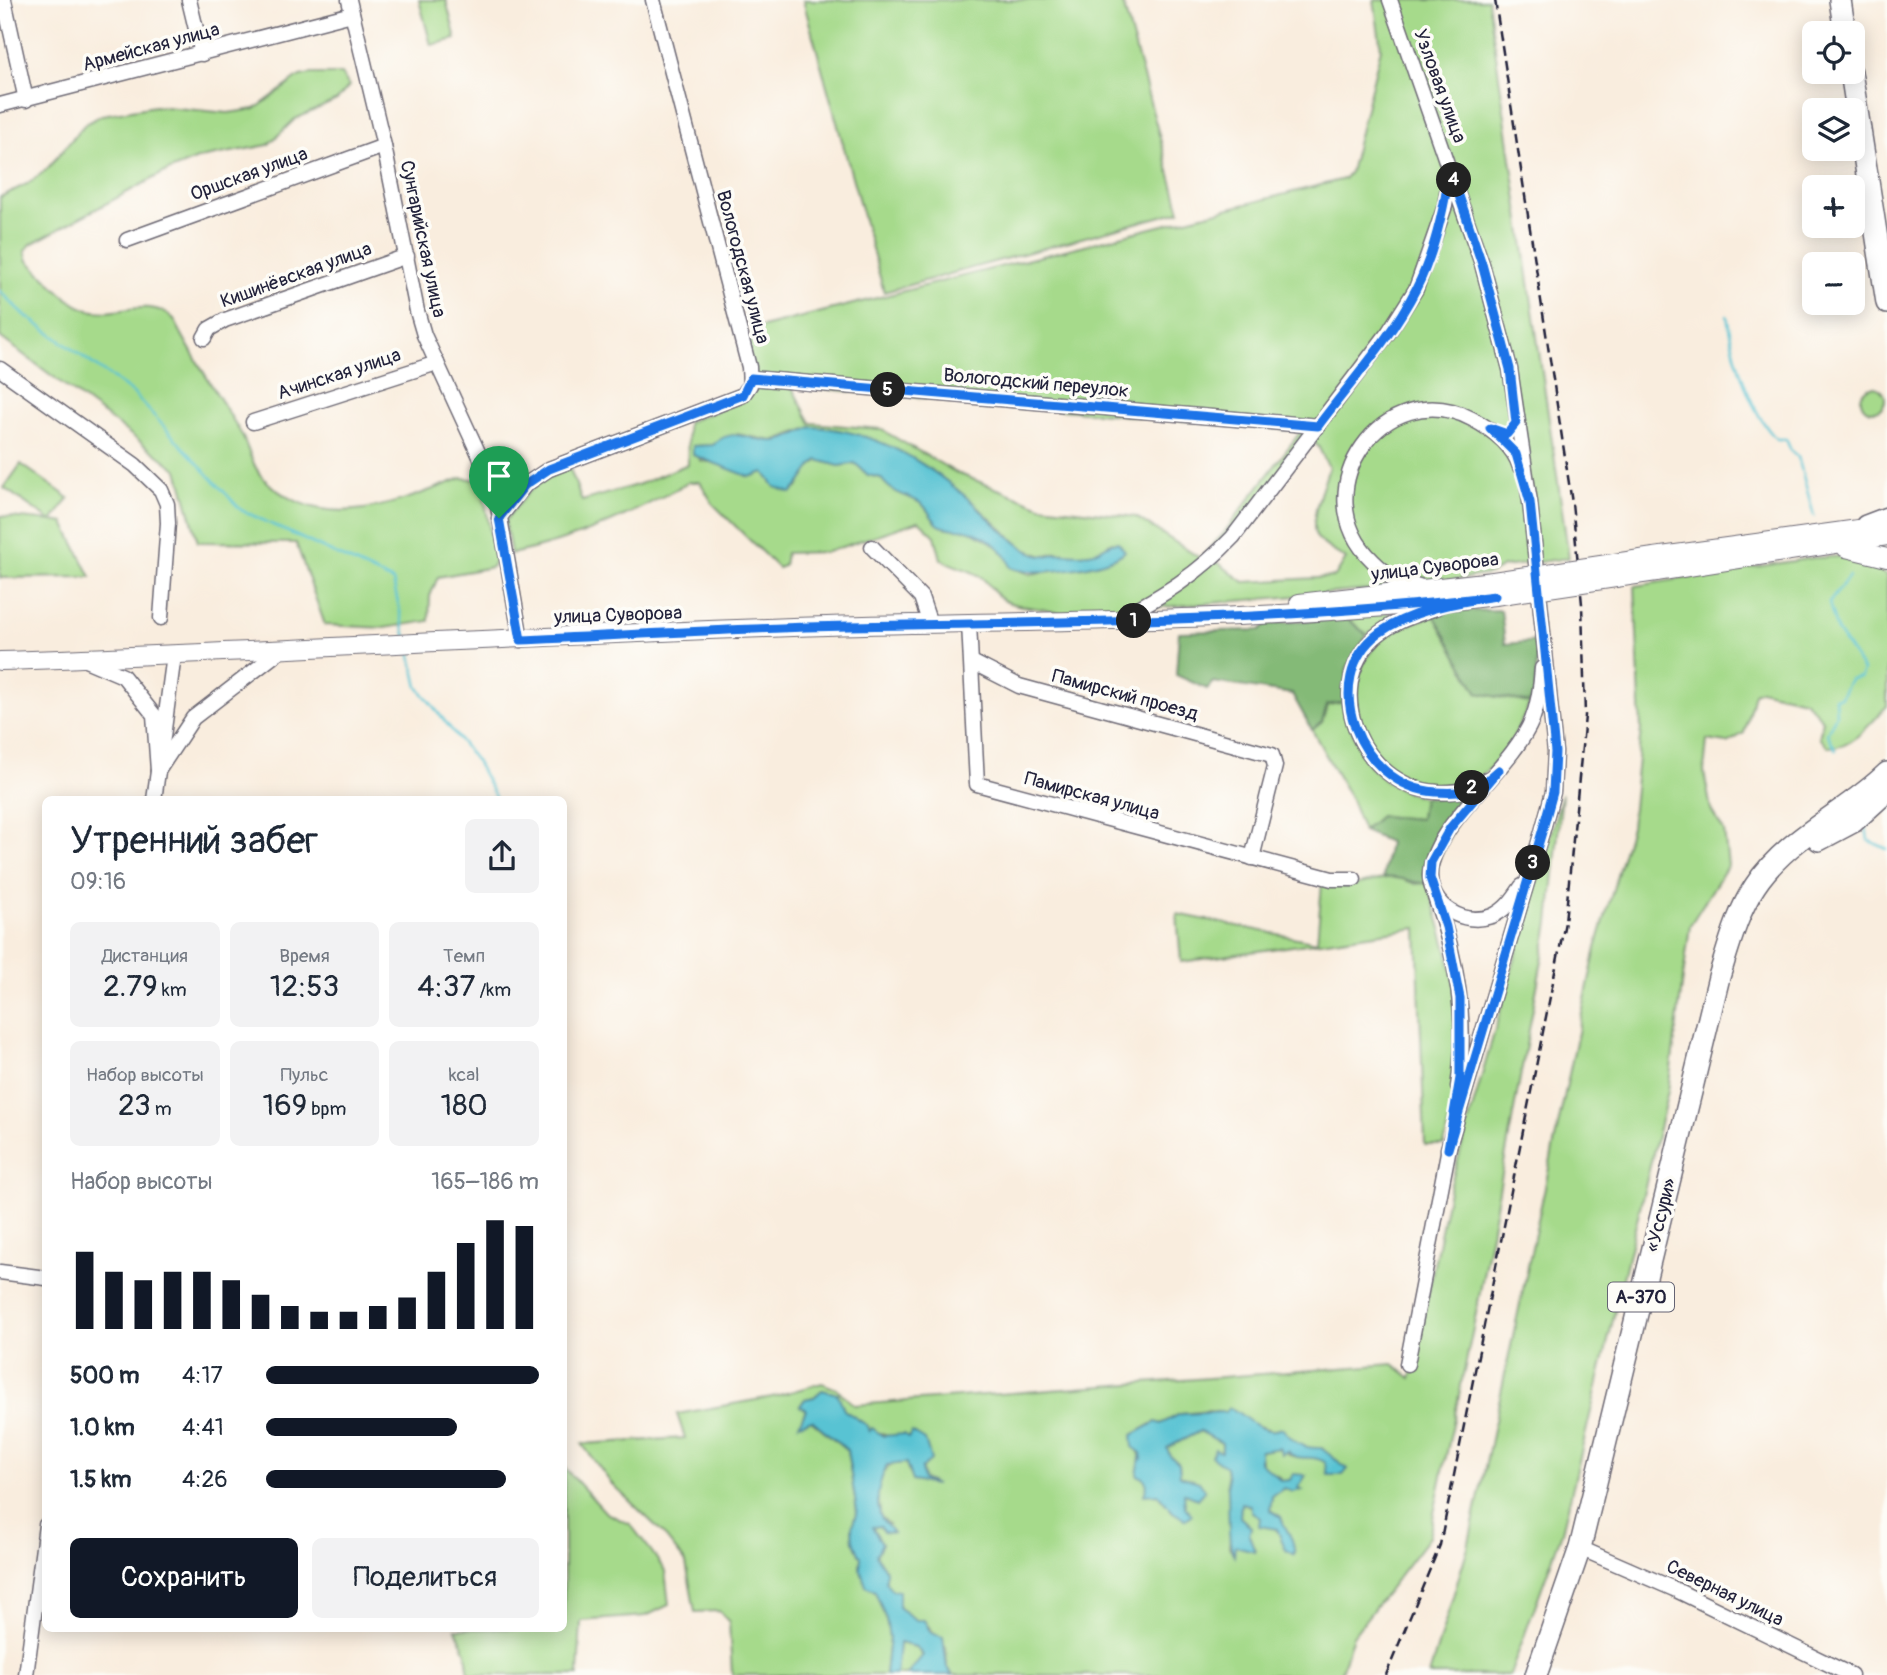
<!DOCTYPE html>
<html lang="ru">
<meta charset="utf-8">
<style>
body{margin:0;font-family:Pangolin,sans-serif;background:#f2f2f3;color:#1f2937;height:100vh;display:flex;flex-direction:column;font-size:26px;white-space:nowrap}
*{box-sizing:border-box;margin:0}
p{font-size:23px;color:#747a83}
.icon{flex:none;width:38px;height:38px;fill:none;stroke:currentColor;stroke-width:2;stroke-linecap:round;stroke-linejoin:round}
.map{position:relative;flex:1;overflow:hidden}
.panel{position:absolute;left:42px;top:796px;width:525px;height:836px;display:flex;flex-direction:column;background:#fff;border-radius:10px;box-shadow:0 4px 18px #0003}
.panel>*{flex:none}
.controls{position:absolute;left:1802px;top:21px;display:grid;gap:14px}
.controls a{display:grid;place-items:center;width:63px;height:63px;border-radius:10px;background:#fff;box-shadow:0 4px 18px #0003;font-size:35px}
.pin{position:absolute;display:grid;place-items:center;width:60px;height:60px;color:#fff;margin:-72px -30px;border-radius:50% 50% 50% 0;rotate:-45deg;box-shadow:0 0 7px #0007}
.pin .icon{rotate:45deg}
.km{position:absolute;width:35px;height:35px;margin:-18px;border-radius:50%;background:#222;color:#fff;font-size:19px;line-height:35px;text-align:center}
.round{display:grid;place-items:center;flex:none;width:74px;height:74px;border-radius:10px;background:#f2f2f3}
.overview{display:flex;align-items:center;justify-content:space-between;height:119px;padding:0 28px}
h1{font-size:38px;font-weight:600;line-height:52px}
.metrics{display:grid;grid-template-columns:repeat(3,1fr);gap:10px;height:119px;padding:7px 28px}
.metrics div{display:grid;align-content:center;border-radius:10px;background:#f2f2f3;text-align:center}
.metrics b{font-size:30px;font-weight:600}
.metrics small{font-size:19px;font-weight:400}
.metrics p{font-size:19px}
.chart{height:196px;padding:14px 28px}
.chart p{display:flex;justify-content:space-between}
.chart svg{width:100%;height:126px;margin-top:7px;stroke:#111827;stroke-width:6}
.action{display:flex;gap:14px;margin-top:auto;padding:14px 28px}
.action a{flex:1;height:80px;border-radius:10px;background:#111827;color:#fff;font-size:28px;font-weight:600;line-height:80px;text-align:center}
.action a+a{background:#f2f2f3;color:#1f2937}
ul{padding:0 28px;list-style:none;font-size:23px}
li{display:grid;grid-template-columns:112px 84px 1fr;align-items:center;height:52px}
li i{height:18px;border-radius:9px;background:#111827}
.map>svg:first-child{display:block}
</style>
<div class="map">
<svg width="1887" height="1675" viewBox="0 0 1887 1675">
<rect width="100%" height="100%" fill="#fdfcf7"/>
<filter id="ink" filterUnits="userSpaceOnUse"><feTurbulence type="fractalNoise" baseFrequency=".0143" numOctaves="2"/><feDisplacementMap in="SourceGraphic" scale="14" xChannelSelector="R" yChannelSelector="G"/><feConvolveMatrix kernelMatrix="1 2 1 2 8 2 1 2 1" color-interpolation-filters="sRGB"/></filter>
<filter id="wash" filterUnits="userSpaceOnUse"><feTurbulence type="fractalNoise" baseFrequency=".00686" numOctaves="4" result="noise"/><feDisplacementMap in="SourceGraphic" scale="28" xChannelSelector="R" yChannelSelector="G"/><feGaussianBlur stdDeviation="1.57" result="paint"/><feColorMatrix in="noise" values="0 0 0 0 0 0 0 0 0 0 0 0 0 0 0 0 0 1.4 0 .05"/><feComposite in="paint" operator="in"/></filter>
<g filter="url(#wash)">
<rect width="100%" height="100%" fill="#f9edde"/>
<g fill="#a6da8b" stroke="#647e63" stroke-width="2" fill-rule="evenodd">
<polygon points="419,0 446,0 456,39 431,45"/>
<polygon points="803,0 1122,0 1180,211 884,292"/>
<path d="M 1374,0 L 1488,0 L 1569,558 L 1503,567 L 1490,574 L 1441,582 L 1414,580 L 1384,584 L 1382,589 L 1065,615 C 1045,607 1028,609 1010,603 C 996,599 991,585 981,577 C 971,569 953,567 941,559 L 935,536 L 919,521 L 827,552 L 786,553 L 784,566 L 778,568 L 713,504 L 700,482 L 689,482 C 629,516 578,540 511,554 L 505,521 C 524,496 539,476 570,469 L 582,501 L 640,484 L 688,464 L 687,422 L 745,400 L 748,344 L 759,328 L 1344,179 L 1350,172 L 1381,48 ZM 791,386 L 1301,431 L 1223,534 L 1200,558 L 1136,517 L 1041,506 L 957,473 L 880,429 L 811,423 ZM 812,427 L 971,501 L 1024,549 L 1043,556 L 1057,552 L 1082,555 L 1097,552 L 1112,542 L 1121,547 L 1082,567 L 1030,574 L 1010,567 C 1008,550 986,538 971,531 C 962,527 948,531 939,525 C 932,520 929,510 922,504 C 907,494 892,495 881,478 L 868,475 L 855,463 L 839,466 L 819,460 L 805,471 L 798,488 L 775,487 L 764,472 L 749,477 L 719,463 L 701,461 L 693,446 L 713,445 L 737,434 L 773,441 ZM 1308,439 L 1318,446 L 1329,468 C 1324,483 1306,526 1318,539 C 1325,547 1337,553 1346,559 L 1335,577 L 1244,582 L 1213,559 Z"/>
<path d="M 311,74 L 342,74 L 349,86 L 337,100 L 295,119 L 268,145 L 200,158 L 163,173 L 31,244 L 25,251 L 28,261 C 45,276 67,304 89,310 C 118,318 149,295 174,319 C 193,358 217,393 239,430 C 248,444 251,466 263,478 C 322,537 397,503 462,478 L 472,479 L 482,484 L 495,561 L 492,567 L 438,577 L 430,596 L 429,621 L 384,628 L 325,625 L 296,543 L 198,542 L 178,470 L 0,337 L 0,197 L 29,183 L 47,169 L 84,125 L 102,115 L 155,106 L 228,113 L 255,109 L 300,76 Z"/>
<circle cx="1873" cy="399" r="12"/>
<polygon points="21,464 69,498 52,521 64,523 91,577 0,578 0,516 51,521 4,488"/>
<path d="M 1846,556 L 1887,575 L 1887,706 C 1871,723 1853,748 1828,747 L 1819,738 L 1823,720 L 1804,700 L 1760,690 L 1754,693 L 1744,733 L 1727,743 L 1707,740 L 1704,772 L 1711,810 L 1724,831 L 1728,865 L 1690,925 L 1668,1091 L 1562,1532 L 1510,1675 L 1429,1675 L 1468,1547 L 1596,948 L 1631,827 L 1641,729 L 1635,586 L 1812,558 Z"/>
<polygon points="1388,613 1391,617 1367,635 1346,617"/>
<path d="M 1434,615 L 1478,693 L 1530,703 C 1519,726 1510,750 1491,767 C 1415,837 1312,716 1377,644 C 1391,628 1415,623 1434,615 Z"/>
<path d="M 1346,702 C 1354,752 1372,785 1423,797 L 1420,819 L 1380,816 L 1363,831 L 1351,800 L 1312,730 L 1322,722 L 1327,705 Z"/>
<path d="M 1562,794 L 1549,923 L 1474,1324 L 1429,1537 L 1353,1636 L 1340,1675 L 953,1675 L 947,1668 L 946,1647 L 923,1620 L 916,1620 L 899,1608 L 886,1582 L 886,1571 L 876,1555 L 882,1543 L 872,1527 L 889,1524 L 879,1515 C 882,1508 878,1506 877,1499 C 875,1480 885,1461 906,1463 L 909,1474 L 933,1483 L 923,1480 L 919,1439 L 915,1434 C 903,1441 883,1436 872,1429 L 869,1433 L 868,1426 L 843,1410 L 838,1394 L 822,1390 L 814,1397 L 805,1399 L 800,1406 L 806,1410 L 800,1423 L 811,1420 L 847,1450 L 857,1511 L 852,1527 L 853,1541 L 861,1557 L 860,1568 L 875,1591 L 886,1619 L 889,1637 L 885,1675 L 732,1675 L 729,1622 L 719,1611 L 695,1612 L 686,1563 L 660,1530 L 611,1483 L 582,1444 L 685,1438 L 677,1414 L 772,1397 L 822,1383 L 837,1389 L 854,1405 L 1393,1364 L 1411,1378 L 1449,1191 ZM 1209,1411 L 1238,1414 L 1246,1422 L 1287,1435 L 1289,1441 L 1310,1448 L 1322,1448 L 1343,1475 L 1321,1458 L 1292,1456 L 1279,1448 L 1260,1451 C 1260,1467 1265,1470 1279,1477 L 1281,1482 L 1291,1480 L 1299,1483 L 1297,1489 L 1284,1488 L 1272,1496 L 1270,1510 L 1281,1517 L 1284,1527 L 1281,1538 C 1276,1525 1255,1505 1241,1503 L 1240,1517 L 1251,1527 L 1249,1535 L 1255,1550 L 1234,1545 L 1234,1554 L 1229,1547 L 1231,1527 L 1226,1466 L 1221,1463 L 1222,1443 L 1200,1431 L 1167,1448 L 1170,1456 L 1179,1464 L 1180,1476 L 1199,1482 L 1183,1493 L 1185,1507 L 1173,1512 L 1144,1478 L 1138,1475 L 1140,1458 L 1143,1463 L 1132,1435 L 1155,1422 L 1161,1424 L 1180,1414 Z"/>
<path d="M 1396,876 L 1415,884 L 1428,883 C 1436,913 1446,942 1452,972 C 1463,1025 1457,1093 1444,1145 L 1425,1145 L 1417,928 L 1181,962 L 1177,914 L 1317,942 L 1322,883 L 1345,887 Z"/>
<polygon points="564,1467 606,1513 630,1524 652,1552 665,1571 669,1605 646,1616 581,1621 578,1675 469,1675 466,1653 456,1629 564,1629"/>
<polygon points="899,1643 916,1647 923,1656 907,1675 896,1675"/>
</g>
<g fill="#84ba77" stroke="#536e59" stroke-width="2">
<polygon points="1501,610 1505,644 1538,641 1535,691 1530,703 1478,693 1434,615 1452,611"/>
<polygon points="1345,617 1367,635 1347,668 1346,702 1327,705 1322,722 1312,730 1292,694 1213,682 1207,689 1176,675 1179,632 1260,630 1267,624"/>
<path d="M 1468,795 L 1428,883 C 1411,884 1400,875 1383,878 L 1389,842 L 1363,831 L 1380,816 L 1420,819 L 1423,797 L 1444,799 Z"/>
</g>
<g fill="#58c3d3" stroke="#3d7287" stroke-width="2">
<path d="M 812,427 C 875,430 925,461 972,502 C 986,515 1025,556 1043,556 C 1048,557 1053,553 1058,553 C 1070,554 1083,555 1094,552 C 1103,550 1108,542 1118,542 L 1125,551 C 1111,567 1029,578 1010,567 C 1008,550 982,533 966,530 C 959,529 946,529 939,525 C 932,520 929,510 922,504 C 907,494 892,495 881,478 L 868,475 L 855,463 L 839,466 L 818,460 C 806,470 803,484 791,493 L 775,487 L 764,472 L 750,477 L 693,455 L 693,446 L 713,445 C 734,424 751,443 775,441 C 788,440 800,432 812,427 Z"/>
<path d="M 822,1390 L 838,1394 L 844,1410 L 868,1426 L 869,1432 L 872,1428 L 883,1436 L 904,1434 L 908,1438 L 912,1432 L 925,1440 L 931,1460 L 921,1469 L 923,1480 L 936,1485 L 912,1481 L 906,1463 L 887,1465 C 879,1483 875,1496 880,1515 C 881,1520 890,1528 893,1533 L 883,1532 L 880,1526 L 872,1527 L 882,1543 L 876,1555 L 886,1571 L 886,1582 L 892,1590 L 899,1591 L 899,1608 L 916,1620 L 924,1620 L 931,1633 L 943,1637 L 947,1668 L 953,1675 L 907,1675 L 923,1655 L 916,1647 L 899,1643 L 896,1675 L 885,1675 L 889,1637 L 886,1619 L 875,1591 L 866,1586 L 860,1568 L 861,1557 L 853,1541 L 852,1527 L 857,1511 L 847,1450 L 812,1420 L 799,1424 L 806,1410 L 800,1406 L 805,1399 L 814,1397 Z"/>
<path d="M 1230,1408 C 1242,1411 1259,1438 1282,1428 C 1293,1442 1302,1449 1321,1448 L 1348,1469 L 1343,1475 L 1328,1475 L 1326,1463 C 1314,1453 1298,1463 1287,1451 L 1282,1454 L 1279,1448 L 1260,1451 L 1260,1462 L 1281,1481 L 1290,1480 L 1293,1474 L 1306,1475 L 1298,1488 L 1302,1490 L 1292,1492 L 1284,1488 L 1272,1496 L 1270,1510 L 1281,1517 C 1285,1531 1296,1539 1294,1555 L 1286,1550 L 1277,1529 L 1259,1526 L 1260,1518 L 1252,1513 L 1250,1505 L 1241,1503 L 1240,1517 L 1251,1527 L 1249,1535 L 1255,1551 L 1235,1546 L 1234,1556 C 1225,1540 1231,1490 1226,1467 L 1211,1456 L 1215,1449 L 1222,1452 L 1222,1443 L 1200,1431 L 1167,1448 L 1170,1456 L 1179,1464 L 1180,1476 L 1199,1482 L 1205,1490 L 1197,1499 L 1184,1493 L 1185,1507 L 1192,1515 L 1186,1520 L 1173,1512 L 1158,1494 L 1144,1495 L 1147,1485 L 1144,1478 L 1137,1475 L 1140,1457 L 1142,1460 L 1141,1453 L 1133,1447 L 1132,1435 L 1156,1422 L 1161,1424 L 1180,1414 L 1225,1412 Z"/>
</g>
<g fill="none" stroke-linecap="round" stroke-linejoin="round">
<g stroke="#58c3d3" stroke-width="2.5">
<polyline points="0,291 22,313 133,393 241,510 393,581 406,638"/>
<path d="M 1727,316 C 1734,358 1747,407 1776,439 L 1786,439 L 1791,451 L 1798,457 L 1814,516"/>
<polyline points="410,651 418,687 476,761 497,800"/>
<polyline points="1836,750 1827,733 1836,715 1835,698 1841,697 1850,679 1861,677 1863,670 1837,631 1829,603 1849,576"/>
<polyline points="1866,827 1868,840 1887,849"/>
</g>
</g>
</g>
<g filter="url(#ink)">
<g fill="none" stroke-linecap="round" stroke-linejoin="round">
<defs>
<g id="minor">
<polyline points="4,0 26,100"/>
<polyline points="189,0 202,54"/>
<polyline points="349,0 384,146 417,311 424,335 495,489 521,640"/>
<polyline points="1390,0 1482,264 1510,369 1530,502 1555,752 1553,792 1542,832 1448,1149"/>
<polyline points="0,105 352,14"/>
<polyline points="127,240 384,146"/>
<polyline points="204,338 209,329 225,320 407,256"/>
<polyline points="0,369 135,465 161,490 167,504 168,523 161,618"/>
<polyline points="751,378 1318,426"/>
<polyline points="253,422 437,363"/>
<polyline points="499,518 525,485 549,469 743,395 750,385 749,367 653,0"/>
<polyline points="872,547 921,597 930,624"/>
<path d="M 1419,586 C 1399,583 1387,575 1373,561 C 1300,491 1385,373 1472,419 C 1493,430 1513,445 1520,467"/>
<path d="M 1438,607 C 1416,615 1393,621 1375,637 C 1319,690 1363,787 1437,792 C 1455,793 1472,791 1487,779"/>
<path d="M 1118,619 C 1164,595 1197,575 1233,537 L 1388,333 L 1416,289 L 1445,206 L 1450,174"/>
<polyline points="969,623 977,784 1332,879 1354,879"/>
<polyline points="83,659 123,676 154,715 158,771"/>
<polyline points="972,662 1019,686 1272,755 1275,766 1252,858"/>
<polyline points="162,744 174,655"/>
<polyline points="158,771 193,718 280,651"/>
<polyline points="154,800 159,764"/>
<path d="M 1522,886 C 1514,898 1506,910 1492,916 C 1463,926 1431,907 1430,876 C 1429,828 1512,769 1532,720 C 1538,705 1541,685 1542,668"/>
<path d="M 1435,897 C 1457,957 1468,1024 1458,1087"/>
<polyline points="0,1272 46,1278"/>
<polyline points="1407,1364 1450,1142"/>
<polyline points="1580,1548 1674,1589 1851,1675"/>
<polyline points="26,1675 46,1525"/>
</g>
<g id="major">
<polyline points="1846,548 1887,558"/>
<polyline points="1654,557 1880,526"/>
<polyline points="1656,572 1887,536"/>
<polyline points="1299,603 1493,581"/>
<path d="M 0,661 C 276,652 551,634 827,626 C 1050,620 1273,623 1495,596"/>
</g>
<g id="highway">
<polyline points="1840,0 1845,33"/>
<polyline points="1851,72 1887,303"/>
<polyline points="1866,526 1887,518"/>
<polyline points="1819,840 1853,822 1886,792"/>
<path d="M 1536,1675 L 1580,1548 L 1719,977 C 1729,946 1737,913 1755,886 C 1787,837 1846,813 1887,773"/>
</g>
</defs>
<use href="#minor" stroke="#6d6974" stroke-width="17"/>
<use href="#major" stroke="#6d6974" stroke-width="20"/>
<use href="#highway" stroke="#6d6974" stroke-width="24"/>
<use href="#minor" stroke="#fff" stroke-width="14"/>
<use href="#major" stroke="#fff" stroke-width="18"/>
<use href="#highway" stroke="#fff" stroke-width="21"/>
<polyline stroke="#22223b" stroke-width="2.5" stroke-dasharray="10 5" stroke-linecap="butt" points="1386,1675 1440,1545 1565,922 1585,716 1582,604 1572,503 1495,0"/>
<defs>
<g id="major-bridge">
<polyline points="1493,581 1654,557"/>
<polyline points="1495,596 1656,572"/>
</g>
</defs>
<use href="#major-bridge" stroke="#6d6974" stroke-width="20" stroke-linecap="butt"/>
<use href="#major-bridge" stroke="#fff" stroke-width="18"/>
</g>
</g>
<g fill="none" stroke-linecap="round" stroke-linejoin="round" filter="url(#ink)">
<defs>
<path id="route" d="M 1450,169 L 1482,264 L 1510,369 L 1516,423 L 1507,434 L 1490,428 L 1516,454 L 1530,502 L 1555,752 L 1553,792 L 1542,832 L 1448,1149 L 1460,1078 L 1460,998 L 1446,927 L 1430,878 L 1431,862 L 1450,828 L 1499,770 C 1493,775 1486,782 1478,786 C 1465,793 1451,793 1436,792 C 1359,787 1317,679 1379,633 C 1413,609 1456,603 1495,596 C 1281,622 1065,622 849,626 C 740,628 630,635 521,640 L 499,518 L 525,485 L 549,469 L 743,395 L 751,378 L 1318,426 C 1351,382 1391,338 1416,289 C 1435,252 1444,209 1450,169 Z"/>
</defs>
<use href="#route" stroke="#fff" stroke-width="14"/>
<use href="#route" stroke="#1a73e8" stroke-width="9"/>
</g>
<g text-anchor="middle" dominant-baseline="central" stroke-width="7" stroke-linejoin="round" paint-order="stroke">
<rect fill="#fdfcf7" stroke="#646373" stroke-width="2" x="1608" y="1282.5" width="66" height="29" rx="5"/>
<g font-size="18" font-weight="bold" fill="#22223b">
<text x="1641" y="1297">А-370</text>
</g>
<g font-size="19" fill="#22223b" stroke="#fdfcf7">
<text transform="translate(151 47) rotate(-15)">Армейская улица</text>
<text transform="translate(1440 86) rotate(70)">Узловая улица</text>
<text transform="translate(249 174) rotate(-20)">Оршская улица</text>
<text transform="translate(423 239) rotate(78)">Сунгарийская улица</text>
<text transform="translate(743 267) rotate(75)">Вологодская улица</text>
<text transform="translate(296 275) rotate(-20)">Кишинёвская улица</text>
<text transform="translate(339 374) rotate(-18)">Ачинская улица</text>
<text transform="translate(1036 383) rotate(5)">Вологодский переулок</text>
<text transform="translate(1435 567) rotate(-7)">улица Суворова</text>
<text transform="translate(618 615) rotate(-2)">улица Суворова</text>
<text transform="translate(1125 695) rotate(15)">Памирский проезд</text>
<text transform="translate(1092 796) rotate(15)">Памирская улица</text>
<text transform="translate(1661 1215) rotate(-76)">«Уссури»</text>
<text transform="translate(1725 1593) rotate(26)">Северная улица</text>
</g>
</g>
</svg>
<div class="controls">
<a><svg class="icon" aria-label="locate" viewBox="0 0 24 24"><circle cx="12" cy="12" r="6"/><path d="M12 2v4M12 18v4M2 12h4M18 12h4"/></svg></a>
<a><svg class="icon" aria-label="layers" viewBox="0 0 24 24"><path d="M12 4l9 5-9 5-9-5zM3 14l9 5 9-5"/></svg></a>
<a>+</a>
<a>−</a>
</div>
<div class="pin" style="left:499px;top:518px;background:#1e9e55"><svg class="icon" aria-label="arrive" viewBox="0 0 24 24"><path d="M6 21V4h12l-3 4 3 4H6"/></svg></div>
<b class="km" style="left:1134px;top:621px">1</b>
<b class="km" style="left:1472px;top:788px">2</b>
<b class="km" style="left:1533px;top:863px">3</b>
<b class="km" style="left:1454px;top:180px">4</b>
<b class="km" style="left:888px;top:390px">5</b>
<section class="panel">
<div class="overview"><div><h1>Утренний забег</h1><p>09:16</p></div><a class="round"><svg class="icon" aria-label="share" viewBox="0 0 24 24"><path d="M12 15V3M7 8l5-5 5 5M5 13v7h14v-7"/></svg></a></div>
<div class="metrics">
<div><p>Дистанция</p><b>2.79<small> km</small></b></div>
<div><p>Время</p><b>12:53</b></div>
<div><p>Темп</p><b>4:37<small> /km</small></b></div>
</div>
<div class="metrics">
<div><p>Набор высоты</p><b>23<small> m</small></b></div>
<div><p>Пульс</p><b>169<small> bpm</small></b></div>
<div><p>kcal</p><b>180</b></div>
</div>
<div class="chart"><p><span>Набор высоты</span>165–186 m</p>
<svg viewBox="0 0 160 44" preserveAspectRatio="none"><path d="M5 44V17M15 44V24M25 44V27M35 44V24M45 44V24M55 44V27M65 44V32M75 44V36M85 44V38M95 44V38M105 44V36M115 44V33M125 44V24M135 44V14M145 44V6M155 44V8"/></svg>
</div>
<ul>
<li><b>500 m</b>4:17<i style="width:100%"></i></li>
<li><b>1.0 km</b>4:41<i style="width:70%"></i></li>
<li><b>1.5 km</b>4:26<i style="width:88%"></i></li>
</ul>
<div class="action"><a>Сохранить</a><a>Поделиться</a></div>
</section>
</div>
